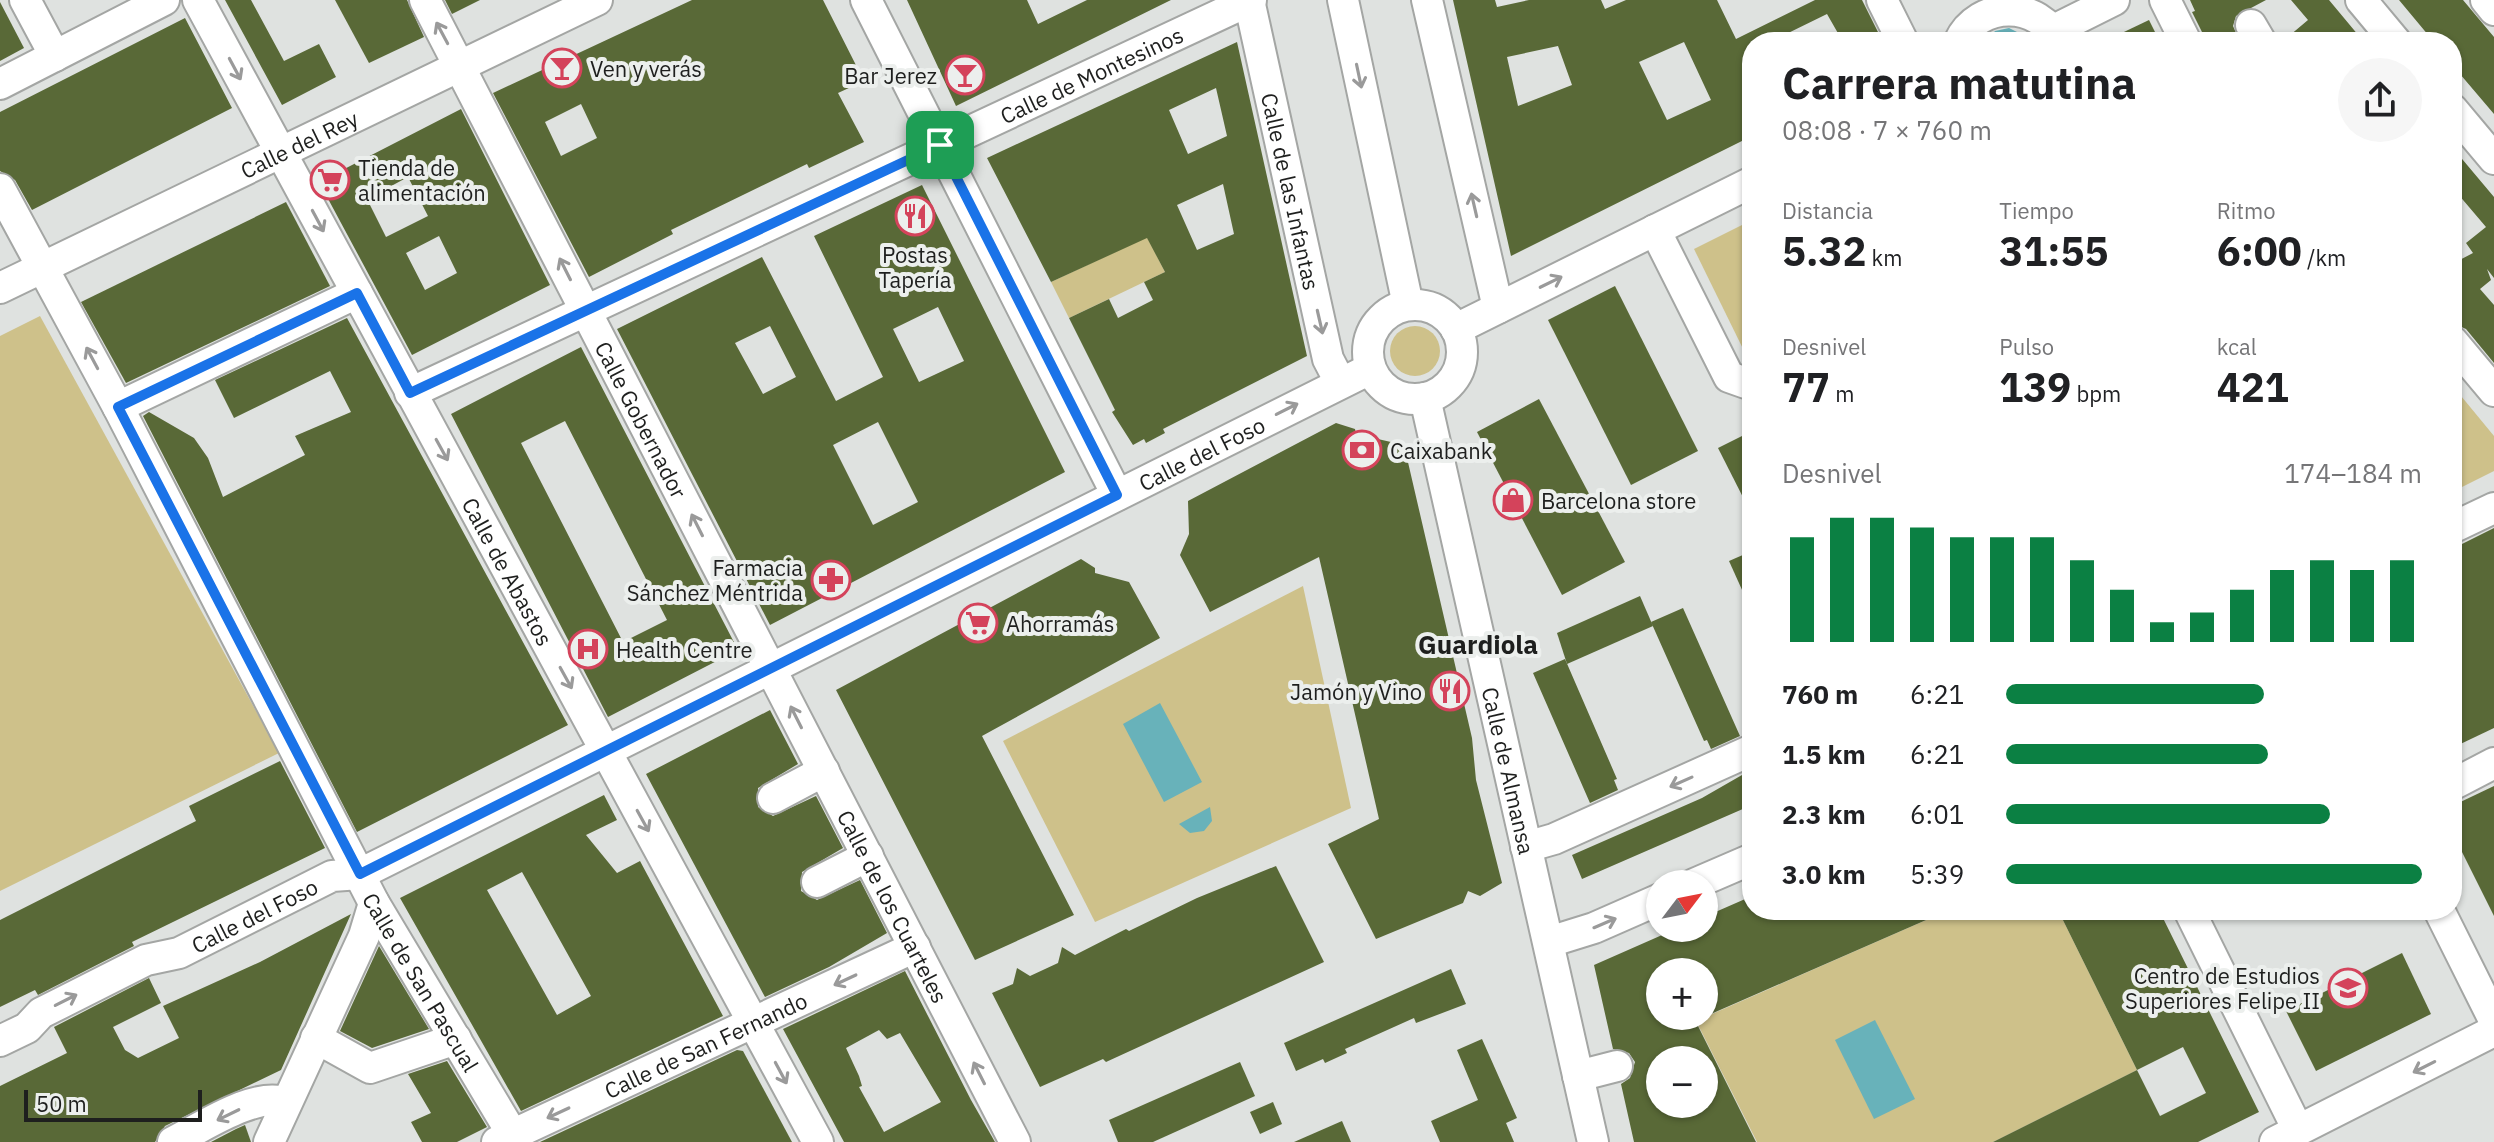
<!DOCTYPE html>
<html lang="es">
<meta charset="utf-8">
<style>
body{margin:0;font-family:"IBM Plex Sans",sans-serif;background:#f6f6f6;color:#202124;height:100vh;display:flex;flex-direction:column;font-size:30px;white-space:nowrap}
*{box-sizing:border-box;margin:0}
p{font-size:26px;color:#757577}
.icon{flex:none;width:44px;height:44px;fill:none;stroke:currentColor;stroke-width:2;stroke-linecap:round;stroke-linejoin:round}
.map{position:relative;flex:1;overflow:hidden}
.side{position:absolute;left:1742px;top:32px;width:720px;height:888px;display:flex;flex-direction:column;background:#fff;border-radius:32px;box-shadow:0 2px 6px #0004}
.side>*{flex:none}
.needle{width:52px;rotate:58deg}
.tools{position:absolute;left:1646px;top:870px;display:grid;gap:16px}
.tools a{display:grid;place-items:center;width:72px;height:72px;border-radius:50%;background:#fff;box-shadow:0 2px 6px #0004;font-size:40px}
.scale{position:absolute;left:24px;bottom:20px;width:178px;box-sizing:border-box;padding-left:8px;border:4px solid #1e1f1e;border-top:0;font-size:22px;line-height:28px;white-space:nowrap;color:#1e1f1e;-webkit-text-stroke:6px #ecefed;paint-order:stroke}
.pin{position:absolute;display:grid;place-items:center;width:68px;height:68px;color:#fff;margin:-34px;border-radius:16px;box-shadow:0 4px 12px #0006}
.round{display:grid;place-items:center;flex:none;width:84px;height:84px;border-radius:42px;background:#f6f6f6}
.headline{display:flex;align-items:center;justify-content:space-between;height:136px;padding:0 40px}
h1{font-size:44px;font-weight:700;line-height:60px}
.metrics{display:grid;grid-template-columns:repeat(3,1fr);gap:12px;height:136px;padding:8px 40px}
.metrics div{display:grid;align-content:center}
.metrics b{font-size:40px;font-weight:700}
.metrics small{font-size:22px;font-weight:400}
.metrics p{font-size:22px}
.chart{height:224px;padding:16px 40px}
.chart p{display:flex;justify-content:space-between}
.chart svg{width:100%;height:144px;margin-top:8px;stroke:#0b8043;stroke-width:6}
ul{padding:0 40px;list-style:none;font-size:26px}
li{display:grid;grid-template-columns:128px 96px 1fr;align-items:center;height:60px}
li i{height:20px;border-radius:10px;background:#0b8043}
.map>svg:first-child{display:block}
</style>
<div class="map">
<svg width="2494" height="1142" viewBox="0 0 2494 1142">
<rect width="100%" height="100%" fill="#dfe2e0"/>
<g fill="#cec18a">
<polygon points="1742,225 1752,245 1752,357 1748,359 1694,249"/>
<polygon points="1147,237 1165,272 1069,318 1051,282"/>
<polygon points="40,316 279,753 0,891 0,336"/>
<circle cx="1415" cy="351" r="25"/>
<polygon points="2452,385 2494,436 2494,471 2452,492"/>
<polygon points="1303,586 1351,808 1095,922 1003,741"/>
<polygon points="1949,910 2058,910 2137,1070 1993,1142 1757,1142 1696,1021"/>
</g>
<g fill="#68b2ba">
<polygon points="2009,28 2021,34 2026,42 1986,42 1995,31"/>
<polygon points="1160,703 1202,782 1164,802 1123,724"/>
<polygon points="1210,807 1212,821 1204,831 1190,833 1179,824"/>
<polygon points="1875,1020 1915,1099 1874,1119 1835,1040"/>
</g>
<g fill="#596937" fill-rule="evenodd">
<polygon points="225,0 251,0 284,61 319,44 336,77 282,105"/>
<polygon points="335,0 407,0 424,37 369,63"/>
<polygon points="445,0 480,0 452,14"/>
<path d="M 692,0 L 823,0 L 864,81 L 838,93 L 864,142 L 809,168 L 807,164 L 671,230 L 673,234 L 589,277 L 493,93 ZM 581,104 L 597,138 L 561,156 L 545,122 Z"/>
<polygon points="907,0 1027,0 1038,24 1087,0 1171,0 956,106"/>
<path d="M 1453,0 L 1495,0 L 1497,7 L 1529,0 L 1601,0 L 1605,9 L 1626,0 L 1717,0 L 1736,39 L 1815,0 L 1862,0 L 1883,42 L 1843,42 L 1827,14 L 1770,42 L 1752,42 L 1752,136 L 1511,256 ZM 1684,42 L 1711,100 L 1667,120 L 1639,62 ZM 1558,46 L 1572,85 L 1518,106 L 1507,57 Z"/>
<polygon points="2190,0 2266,0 2236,16 2233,26 2240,42 2207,42 2192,12 2195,11"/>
<polygon points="2291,0 2329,0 2364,42 2282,42 2308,20"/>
<polygon points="2399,0 2463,0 2494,37 2494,114 2460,74 2452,80 2452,42 2434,42"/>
<polygon points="0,2 24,48 0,61"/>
<polygon points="185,18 232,108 32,210 15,180 0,171 0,112"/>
<polygon points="2149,20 2160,42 2103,42"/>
<path d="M 1237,42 L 1307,356 L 1163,429 L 1165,433 L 1146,443 L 1144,439 L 1133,445 L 1112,412 L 1115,410 L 1069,318 L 1109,299 L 1118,318 L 1153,300 L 1144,282 L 1165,272 L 1147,238 L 1051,282 L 987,158 ZM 1216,88 L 1227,136 L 1188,154 L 1169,110 ZM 1223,184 L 1234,234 L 1197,250 L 1177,205 Z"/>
<path d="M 461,109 L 550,285 L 412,355 L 319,182 ZM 408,177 L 428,216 L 386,237 L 367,199 ZM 439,236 L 457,273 L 425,290 L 406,253 Z"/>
<polygon points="2452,147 2494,197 2494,278 2487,269 2491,280 2480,289 2494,305 2494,363 2466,329 2452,323 2452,264 2473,253 2466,243 2486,227 2452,187"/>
<path d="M 922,185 L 1065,472 L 770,625 L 617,329 L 762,257 L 836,401 L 883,377 L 814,236 ZM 938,307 L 964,361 L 919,382 L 893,329 ZM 770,326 L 796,377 L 763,394 L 735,343 ZM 878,422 L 918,502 L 873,525 L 833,445 Z"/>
<polygon points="286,202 330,286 126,383 81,302"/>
<polygon points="1615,286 1698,451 1631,485 1548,320"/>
<polygon points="347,318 568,725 357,832 143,416 149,412 194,438 208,458 223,497 305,455 295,436 351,412 330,371 234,418 215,380"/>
<path d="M 581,347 L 738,650 L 608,717 L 451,414 ZM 565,421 L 667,620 L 623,642 L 521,443 Z"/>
<polygon points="1539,399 1625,562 1562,595 1477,432"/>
<polygon points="1336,423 1355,429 1356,434 1404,445 1472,738 1476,780 1502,883 1480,896 1468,891 1463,903 1376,939 1328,844 1379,819 1319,557 1210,612 1180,555 1189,534 1188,501"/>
<polygon points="1752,431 1752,515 1718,448"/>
<polygon points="2494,528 2494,728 2452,748 2452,549"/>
<polygon points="1752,551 1752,612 1729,561"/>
<polygon points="1081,559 1095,568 1095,573 1129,582 1160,638 982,736 1074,915 975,960 836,690"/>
<polygon points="1640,596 1653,626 1567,664 1557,633"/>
<polygon points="1683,608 1740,736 1711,749 1707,740 1704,741 1651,622"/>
<polygon points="1565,659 1617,779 1614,780 1618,790 1590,803 1533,673"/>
<polygon points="770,710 798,764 758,788 758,807 773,816 816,796 843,848 802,872 801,891 817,900 860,880 887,933 829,967 765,997 646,774"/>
<polygon points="280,761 325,848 132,942 134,946 38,995 35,990 0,1007 0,920 196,821 189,806"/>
<polygon points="1742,775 1743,779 1752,775 1752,805 1582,879 1572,855 1702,798"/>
<polygon points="2494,786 2494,916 2452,832 2452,806"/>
<path d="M 604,795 L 617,820 L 586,835 L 617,873 L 640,861 L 723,1016 L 521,1111 L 400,898 ZM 522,872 L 591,996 L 557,1015 L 487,890 Z"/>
<polygon points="1276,866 1324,962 1106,1062 1103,1059 1040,1087 992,993 1013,984 1017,968 1030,976 1058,963 1062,947 1075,955 1126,929 1129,931 1197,898"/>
<path d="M 1752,896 L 1752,910 L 1949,910 L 1704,1017 L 1704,972 L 1660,972 L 1660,1016 L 1693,1016 L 1756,1142 L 1634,1142 L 1621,1084 L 1630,1078 L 1635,1062 L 1629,1053 L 1613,1049 L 1594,965 L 1678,928 L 1704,928 L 1704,917 ZM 1660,1060 L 1704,1060 L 1704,1104 L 1660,1104 Z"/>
<path d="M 2058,910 L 2159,910 L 2259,1112 L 2198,1142 L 1993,1142 L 2137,1070 ZM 2183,1047 L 2206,1093 L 2160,1116 L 2137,1070 Z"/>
<polygon points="351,914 281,1070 165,1126 155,1142 0,1142 0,1086 67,1053 54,1027 149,978 161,1003 113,1027 125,1050 138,1058 179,1038 163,1006 260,962"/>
<polygon points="379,946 429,1029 372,1048 340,1031"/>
<polygon points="2402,953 2431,1014 2316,1071 2286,1011"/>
<polygon points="1451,969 1466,1004 1416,1023 1414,1018 1345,1049 1347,1053 1325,1063 1323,1059 1296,1071 1284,1043"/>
<path d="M 905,971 L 971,1100 L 995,1142 L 844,1142 L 783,1029 ZM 879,1030 L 887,1039 L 900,1033 L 941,1102 L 884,1132 L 859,1087 L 862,1086 L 859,1076 L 846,1048 Z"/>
<polygon points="1482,1039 1517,1118 1506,1123 1514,1142 1440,1142 1431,1121 1478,1100 1457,1050"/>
<polygon points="737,1050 743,1051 792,1142 540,1142"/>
<polygon points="447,1061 487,1127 457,1142 422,1142 411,1122 431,1113 408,1074"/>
<polygon points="1240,1062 1255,1096 1153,1142 1118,1142 1109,1120"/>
<polygon points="1273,1102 1282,1124 1260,1134 1250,1112"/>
<polygon points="1342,1121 1351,1142 1294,1142"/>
<polygon points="245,1125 251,1142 211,1142 236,1129"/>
</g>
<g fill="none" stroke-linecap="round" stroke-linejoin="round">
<defs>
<g id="minor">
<polyline points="25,0 55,56"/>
<path id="s1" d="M 198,0 L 818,1142"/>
<path id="s2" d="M 425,0 L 1015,1142"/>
<polyline points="866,0 1117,495"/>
<path id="s3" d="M 1249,0 L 1328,359 L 1340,382"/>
<polyline points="1343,0 1408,305"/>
<polyline points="1427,0 1498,308"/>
<polyline points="1882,0 1903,42"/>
<polyline points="2165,0 2186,42"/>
<polyline points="2361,0 2396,42"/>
<polyline points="2486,0 2494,10"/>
<polyline points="2251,25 2261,42"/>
<polyline points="2054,30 2114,0"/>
<path d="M 1959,42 C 1978,0 2040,0 2058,42"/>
<polyline points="0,84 164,0"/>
<polyline points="2452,109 2494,159"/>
<path id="s4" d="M 0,189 L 118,407 L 374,903 L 517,1142"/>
<polyline points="1655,230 1729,377 1746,383 1752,380"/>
<path id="s5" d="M 0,288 L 597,0"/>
<circle cx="1415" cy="352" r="47"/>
<polyline points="1456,329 1752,182"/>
<polyline points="2452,341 2494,391"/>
<path id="s6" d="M 410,393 L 1251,0"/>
<path id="s7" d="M 1425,398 L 1593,1142"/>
<polyline points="118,407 357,293"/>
<polyline points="2452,528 2494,508"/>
<polyline points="2452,785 2494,763"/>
<polyline points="773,798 824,771"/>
<polyline points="1526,847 1554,839 1752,750"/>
<polyline points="817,882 868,856"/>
<polyline points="1694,884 1752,859"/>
<polyline points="2189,910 2298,1130"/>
<polyline points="2439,910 2494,1020"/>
<polyline points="1549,942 1594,928 1660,899"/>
<polyline points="316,1038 370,1068 456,1039"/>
<path id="s8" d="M 0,1041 L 27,1028 L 41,1013 L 61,1003 L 146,960 L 179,953 L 332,876 L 360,874 L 1370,369"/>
<polyline points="1578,1076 1617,1066"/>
<path d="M 173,1142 C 201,1128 257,1090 286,1103"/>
<polyline points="269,1142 364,936 374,903"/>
<path id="s9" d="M 497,1142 L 915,947"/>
<polyline points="2275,1142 2494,1031"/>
</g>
</defs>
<use href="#minor" stroke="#a4a6a4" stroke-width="34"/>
<use href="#minor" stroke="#fff" stroke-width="30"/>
</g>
<defs><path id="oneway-shaft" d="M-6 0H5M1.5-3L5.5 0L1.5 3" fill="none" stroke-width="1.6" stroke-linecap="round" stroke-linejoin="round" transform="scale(2)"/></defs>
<g stroke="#9a9a9a">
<use href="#oneway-shaft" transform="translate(442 33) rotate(-118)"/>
<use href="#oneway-shaft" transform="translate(235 69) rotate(62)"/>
<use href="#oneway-shaft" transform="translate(1359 76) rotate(78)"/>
<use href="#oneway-shaft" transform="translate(1474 205) rotate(-103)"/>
<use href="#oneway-shaft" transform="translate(318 221) rotate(62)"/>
<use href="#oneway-shaft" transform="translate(565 269) rotate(-117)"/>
<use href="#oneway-shaft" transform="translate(1551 282) rotate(-26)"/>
<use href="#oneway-shaft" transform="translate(1320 322) rotate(77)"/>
<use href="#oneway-shaft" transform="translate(92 358) rotate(-118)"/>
<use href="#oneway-shaft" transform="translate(1287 409) rotate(-27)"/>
<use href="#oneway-shaft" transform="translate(442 450) rotate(61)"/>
<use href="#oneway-shaft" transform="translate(697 525) rotate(-117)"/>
<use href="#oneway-shaft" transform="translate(566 678) rotate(61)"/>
<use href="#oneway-shaft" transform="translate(796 717) rotate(-117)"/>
<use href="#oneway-shaft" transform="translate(1681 782) rotate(156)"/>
<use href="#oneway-shaft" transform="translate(643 821) rotate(61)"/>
<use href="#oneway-shaft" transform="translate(1605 923) rotate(-23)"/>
<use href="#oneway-shaft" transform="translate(845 980) rotate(155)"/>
<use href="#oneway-shaft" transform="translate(66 1000) rotate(-27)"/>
<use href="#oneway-shaft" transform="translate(2424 1067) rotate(153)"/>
<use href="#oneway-shaft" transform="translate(781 1073) rotate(62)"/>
<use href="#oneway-shaft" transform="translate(979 1073) rotate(-117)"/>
<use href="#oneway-shaft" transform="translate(558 1113) rotate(155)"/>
<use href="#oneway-shaft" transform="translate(228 1115) rotate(154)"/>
</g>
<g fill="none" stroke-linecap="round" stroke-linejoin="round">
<defs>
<polygon id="route" points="940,145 1117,495 360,874 118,407 357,293 410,393"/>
</defs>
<use href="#route" stroke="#fff" stroke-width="16"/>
<use href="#route" stroke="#1a73e8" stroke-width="10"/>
</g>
<defs>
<symbol id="bar-ring" viewBox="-11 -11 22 22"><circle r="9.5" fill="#ecefed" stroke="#d4435b" stroke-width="1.5"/><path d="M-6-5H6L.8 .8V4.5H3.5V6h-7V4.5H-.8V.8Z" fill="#d4435b"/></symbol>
<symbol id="supermarket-ring" viewBox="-11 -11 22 22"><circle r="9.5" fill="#ecefed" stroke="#d4435b" stroke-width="1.5"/><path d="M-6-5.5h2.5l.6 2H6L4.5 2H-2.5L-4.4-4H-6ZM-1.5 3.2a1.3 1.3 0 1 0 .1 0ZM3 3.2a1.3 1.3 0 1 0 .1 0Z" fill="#d4435b"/></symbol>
<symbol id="restaurant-ring" viewBox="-11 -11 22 22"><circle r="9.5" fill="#ecefed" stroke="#d4435b" stroke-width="1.5"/><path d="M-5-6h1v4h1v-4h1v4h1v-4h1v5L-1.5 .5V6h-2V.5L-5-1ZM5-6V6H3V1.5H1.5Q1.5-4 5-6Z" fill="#d4435b"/></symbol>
<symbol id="bank-ring" viewBox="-11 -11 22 22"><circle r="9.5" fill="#ecefed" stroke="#d4435b" stroke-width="1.5"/><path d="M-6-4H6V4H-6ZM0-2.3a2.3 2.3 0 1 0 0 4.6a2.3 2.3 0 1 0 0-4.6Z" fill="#d4435b"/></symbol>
<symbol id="shop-ring" viewBox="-11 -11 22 22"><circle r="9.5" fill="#ecefed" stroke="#d4435b" stroke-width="1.5"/><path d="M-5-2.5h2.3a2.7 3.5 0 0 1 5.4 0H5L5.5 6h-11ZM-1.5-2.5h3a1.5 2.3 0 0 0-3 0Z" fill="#d4435b"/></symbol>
<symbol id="pharmacy-ring" viewBox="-11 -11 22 22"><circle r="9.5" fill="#ecefed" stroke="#d4435b" stroke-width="1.5"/><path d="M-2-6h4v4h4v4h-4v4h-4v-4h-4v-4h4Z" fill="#d4435b"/></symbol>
<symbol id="hospital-ring" viewBox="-11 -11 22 22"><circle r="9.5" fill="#ecefed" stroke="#d4435b" stroke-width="1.5"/><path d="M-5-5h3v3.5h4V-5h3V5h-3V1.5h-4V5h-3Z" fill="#d4435b"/></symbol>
<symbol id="university-ring" viewBox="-11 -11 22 22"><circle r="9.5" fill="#ecefed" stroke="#d4435b" stroke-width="1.5"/><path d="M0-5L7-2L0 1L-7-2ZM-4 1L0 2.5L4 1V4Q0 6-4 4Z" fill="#d4435b"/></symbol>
</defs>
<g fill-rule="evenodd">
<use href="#bar-ring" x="540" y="46" width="44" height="44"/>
<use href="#bar-ring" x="943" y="53" width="44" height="44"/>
<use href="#supermarket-ring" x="308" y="158" width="44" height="44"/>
<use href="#restaurant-ring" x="893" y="194" width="44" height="44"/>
<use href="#bank-ring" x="1340" y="428" width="44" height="44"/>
<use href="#shop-ring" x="1491" y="478" width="44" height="44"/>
<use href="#pharmacy-ring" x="809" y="558" width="44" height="44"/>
<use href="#supermarket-ring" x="956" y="601" width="44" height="44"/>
<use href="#hospital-ring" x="566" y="627" width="44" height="44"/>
<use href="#restaurant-ring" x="1428" y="669" width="44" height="44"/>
<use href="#university-ring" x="2326" y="966" width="44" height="44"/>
</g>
<g text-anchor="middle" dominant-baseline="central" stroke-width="8" stroke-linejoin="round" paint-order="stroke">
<g font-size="22" fill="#1e1f1e" stroke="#ecefed" text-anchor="start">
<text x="590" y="68">Ven y verás</text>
<text x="937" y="75" text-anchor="end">Bar Jerez</text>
<text x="358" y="167">Tienda de<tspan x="358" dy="25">alimentación</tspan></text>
<text x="915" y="254" text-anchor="middle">Postas<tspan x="915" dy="25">Tapería</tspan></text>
<text x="1390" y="450">Caixabank</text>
<text x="1541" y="500">Barcelona store</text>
<text x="803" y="567" text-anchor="end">Farmacia<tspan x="803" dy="25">Sánchez Méntrida</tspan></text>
<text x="1006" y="623">Ahorramás</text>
<text x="616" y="649">Health Centre</text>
<text x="1422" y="691" text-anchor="end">Jamón y Vino</text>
<text x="2320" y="975" text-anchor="end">Centro de Estudios<tspan x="2320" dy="25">Superiores Felipe II</tspan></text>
</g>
<g font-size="22" fill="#1e1f1e" stroke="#ecefed">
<text stroke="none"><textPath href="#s6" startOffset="752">Calle de Montesinos</textPath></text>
<text stroke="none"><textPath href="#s5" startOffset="332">Calle del Rey</textPath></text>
<text stroke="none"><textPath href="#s3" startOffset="196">Calle de las Infantas</textPath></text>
<text stroke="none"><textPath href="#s2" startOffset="472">Calle Gobernador</textPath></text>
<text stroke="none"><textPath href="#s8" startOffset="1342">Calle del Foso</textPath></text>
<text stroke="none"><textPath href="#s1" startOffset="650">Calle de Abastos</textPath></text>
<text stroke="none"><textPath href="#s7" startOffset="382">Calle de Almansa</textPath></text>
<text stroke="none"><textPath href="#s2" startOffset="1020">Calle de los Cuarteles</textPath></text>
<text stroke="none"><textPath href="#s8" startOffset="286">Calle del Foso</textPath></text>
<text stroke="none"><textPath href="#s4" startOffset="898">Calle de San Pascual</textPath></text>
<text stroke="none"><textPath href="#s9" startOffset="230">Calle de San Fernando</textPath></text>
</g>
<g font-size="26" font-weight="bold" fill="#1e1f1e" stroke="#ecefed">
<text x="1478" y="644">Guardiola</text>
</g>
</g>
</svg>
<div class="tools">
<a><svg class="needle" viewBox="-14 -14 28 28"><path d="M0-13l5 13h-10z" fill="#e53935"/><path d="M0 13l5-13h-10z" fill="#757577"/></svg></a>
<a>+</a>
<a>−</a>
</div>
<div class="scale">50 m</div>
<div class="pin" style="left:940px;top:145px;background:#1e9e55"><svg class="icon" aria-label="arrive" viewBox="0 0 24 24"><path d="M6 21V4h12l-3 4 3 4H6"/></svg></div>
<section class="side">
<div class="headline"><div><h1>Carrera matutina</h1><p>08:08 · 7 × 760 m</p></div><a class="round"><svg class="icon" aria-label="share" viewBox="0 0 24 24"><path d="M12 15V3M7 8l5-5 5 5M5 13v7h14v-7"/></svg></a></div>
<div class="metrics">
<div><p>Distancia</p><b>5.32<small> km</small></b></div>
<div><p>Tiempo</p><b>31:55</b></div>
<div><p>Ritmo</p><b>6:00<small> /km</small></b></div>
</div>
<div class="metrics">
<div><p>Desnivel</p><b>77<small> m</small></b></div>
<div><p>Pulso</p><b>139<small> bpm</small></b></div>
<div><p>kcal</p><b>421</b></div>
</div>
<div class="chart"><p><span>Desnivel</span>174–184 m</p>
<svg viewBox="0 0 160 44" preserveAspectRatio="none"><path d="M5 44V12M15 44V6M25 44V6M35 44V9M45 44V12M55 44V12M65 44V12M75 44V19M85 44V28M95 44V38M105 44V35M115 44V28M125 44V22M135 44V19M145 44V22M155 44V19"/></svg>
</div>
<ul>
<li><b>760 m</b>6:21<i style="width:62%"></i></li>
<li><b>1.5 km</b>6:21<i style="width:63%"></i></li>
<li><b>2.3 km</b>6:01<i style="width:78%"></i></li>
<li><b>3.0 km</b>5:39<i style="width:100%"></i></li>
</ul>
</section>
</div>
